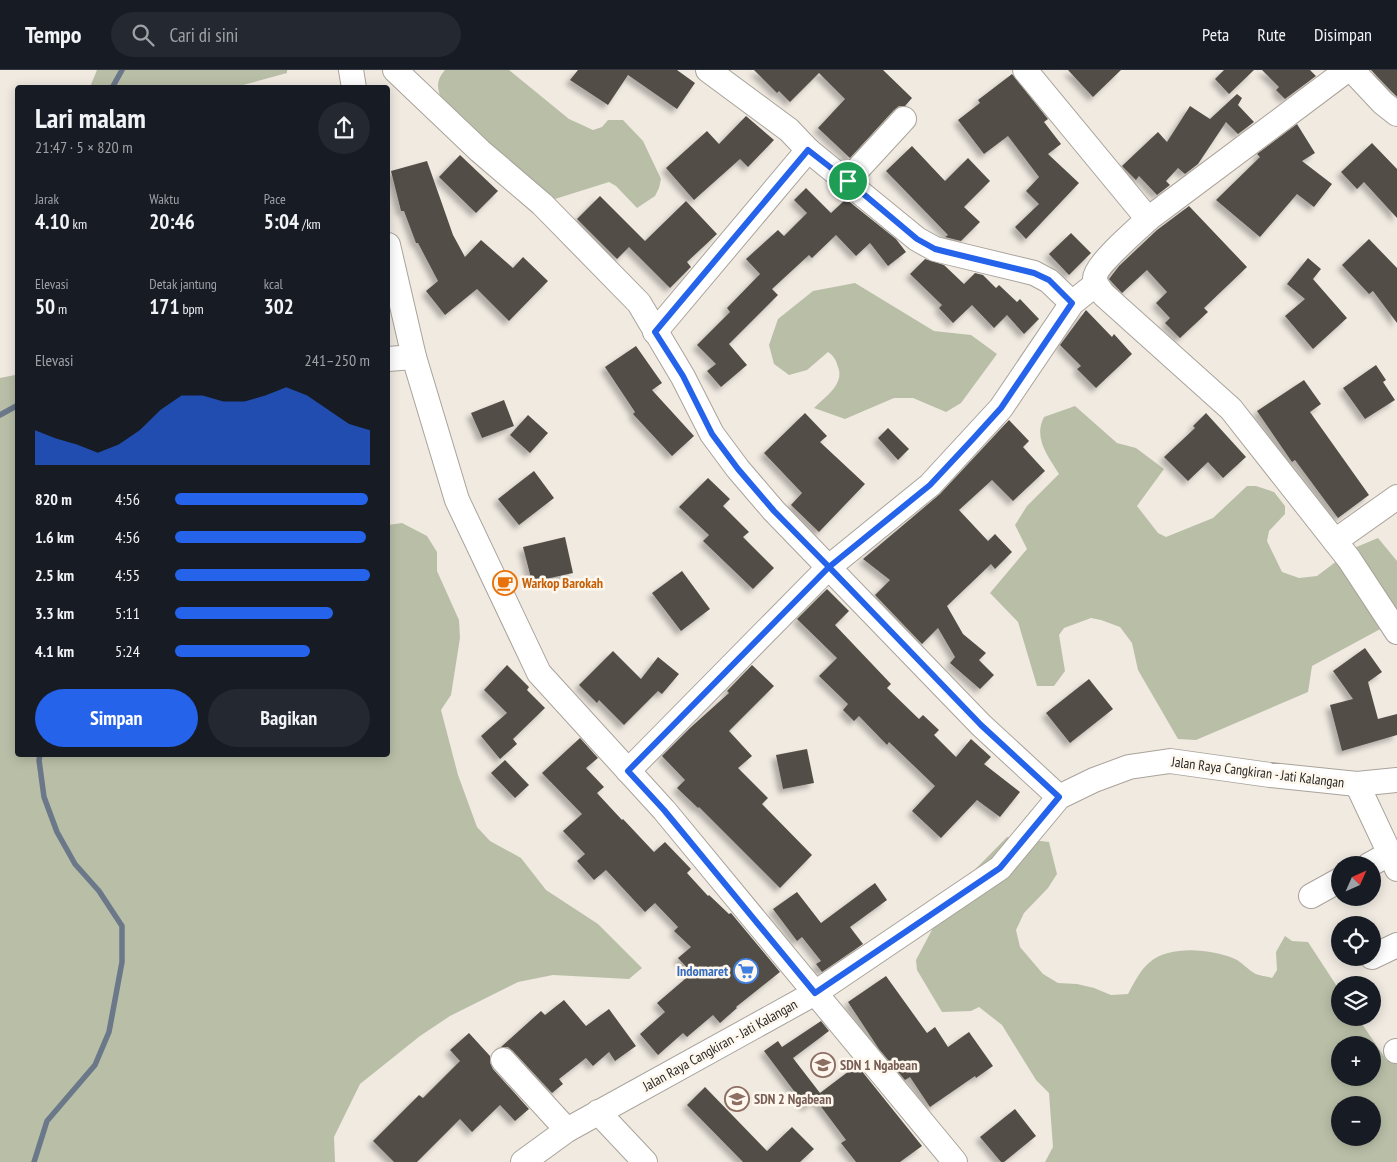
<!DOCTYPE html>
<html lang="id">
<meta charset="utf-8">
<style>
body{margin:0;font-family:"PT Sans Narrow",sans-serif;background:#242831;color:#f1f3f6;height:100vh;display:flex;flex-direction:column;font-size:19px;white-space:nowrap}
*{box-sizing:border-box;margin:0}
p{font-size:16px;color:#9ea1a6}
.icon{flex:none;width:28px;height:28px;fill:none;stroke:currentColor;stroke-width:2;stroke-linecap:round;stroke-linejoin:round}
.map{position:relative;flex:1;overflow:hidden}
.side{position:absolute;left:15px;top:15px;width:375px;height:672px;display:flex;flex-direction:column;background:#171b24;border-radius:5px;box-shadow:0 2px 12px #0003}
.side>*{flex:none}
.needle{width:32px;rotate:45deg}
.fabs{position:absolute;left:1331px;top:786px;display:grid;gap:10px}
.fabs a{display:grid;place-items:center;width:50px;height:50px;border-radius:50%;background:#171b24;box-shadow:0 2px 12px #0003;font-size:25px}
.pin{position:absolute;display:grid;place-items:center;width:42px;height:42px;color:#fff;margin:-21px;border:2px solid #fff;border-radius:50%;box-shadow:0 1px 5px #0007}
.round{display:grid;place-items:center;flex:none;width:52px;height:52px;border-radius:26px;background:#242831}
.head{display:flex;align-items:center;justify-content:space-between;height:85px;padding:0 20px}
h1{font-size:28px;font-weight:700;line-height:38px}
.metrics{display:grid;grid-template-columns:repeat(3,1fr);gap:8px;height:85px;padding:5px 20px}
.metrics div{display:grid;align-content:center}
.metrics b{font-size:21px;font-weight:700}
.metrics small{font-size:14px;font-weight:400}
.metrics p{font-size:14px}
.chart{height:140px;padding:10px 20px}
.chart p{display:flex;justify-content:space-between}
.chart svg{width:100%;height:90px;margin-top:5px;fill:#2563eb;opacity:.7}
.action{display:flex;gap:10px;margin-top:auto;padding:10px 20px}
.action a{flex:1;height:58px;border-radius:30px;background:#2563eb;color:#fff;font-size:20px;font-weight:700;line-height:58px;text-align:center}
.action a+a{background:#242831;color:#f1f3f6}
ul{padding:0 20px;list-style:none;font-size:16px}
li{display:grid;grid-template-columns:80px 60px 1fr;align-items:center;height:38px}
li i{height:12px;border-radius:6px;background:#2563eb}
header{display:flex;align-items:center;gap:30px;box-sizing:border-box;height:70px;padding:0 25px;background:#171b24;border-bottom:1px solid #363941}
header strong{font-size:24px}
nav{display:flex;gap:28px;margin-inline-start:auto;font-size:18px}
.search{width:350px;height:45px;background:#242831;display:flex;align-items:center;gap:12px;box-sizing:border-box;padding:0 18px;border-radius:28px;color:#9ea1a6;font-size:19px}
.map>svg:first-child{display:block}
</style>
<header>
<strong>Tempo</strong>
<div class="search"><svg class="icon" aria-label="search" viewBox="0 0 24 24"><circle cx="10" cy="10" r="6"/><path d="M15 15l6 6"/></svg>Cari di sini</div>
<nav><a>Peta</a><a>Rute</a><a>Disimpan</a></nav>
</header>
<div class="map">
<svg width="1397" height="1092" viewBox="0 0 1397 1092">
<defs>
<filter id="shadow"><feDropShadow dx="-4.5" dy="4.5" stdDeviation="2.5" flood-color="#0004"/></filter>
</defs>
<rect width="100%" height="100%" fill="#f0eae1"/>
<g fill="#b9bfa7" fill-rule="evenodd">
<polygon points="97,0 287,0 287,3 236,17 90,17"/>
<path d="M 445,0 L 509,0 L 569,49 L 593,60 L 602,57 L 608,50 L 623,50 L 643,71 L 661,109 L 659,118 L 655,126 L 637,138 L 616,116 L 609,112 L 555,129 L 519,103 L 443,31 C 436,19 436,10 445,0 Z"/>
<path d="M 855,213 L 934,261 L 971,265 L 997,284 L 961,333 L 946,342 L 913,328 L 894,328 L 845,349 L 814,338 C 825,327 845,314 838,297 C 836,290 834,286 828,282 L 807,300 L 789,305 L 774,294 L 769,275 L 778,249 L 813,221 Z"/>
<polygon points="17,303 18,685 388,685 388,455 402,453 427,466 437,482 437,501 459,550 460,568 451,625 441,640 458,705 477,757 490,771 521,788 546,820 598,854 642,898 629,909 553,905 518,912 450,946 420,966 360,1014 334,1067 335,1092 0,1092 0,308 15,305"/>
<path d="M 1075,336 L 1117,373 L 1136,378 L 1164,399 L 1137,436 L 1158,463 L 1166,467 L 1213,448 L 1247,416 L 1256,416 L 1274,422 L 1285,436 L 1285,444 L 1269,461 L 1267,471 L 1282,502 L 1299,508 L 1317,506 L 1354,478 L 1378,468 L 1397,491 L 1397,550 L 1312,596 L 1308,622 L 1196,670 L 1178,669 L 1138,600 L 1132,573 L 1120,557 L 1101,550 L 1091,548 L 1064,558 L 1059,565 L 1065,601 L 1054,616 L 1037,616 L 1018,552 L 990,523 L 1027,479 L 1015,455 L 1027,436 L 1059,404 C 1048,386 1033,368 1044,347 Z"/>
<path d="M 1007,767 L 1049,772 L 1057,804 L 1048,818 L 1024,843 L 1016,860 L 1020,877 L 1043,904 L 1058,913 L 1077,914 L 1094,918 L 1111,925 L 1128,924 C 1134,913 1140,900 1150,892 C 1170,875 1212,879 1235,889 C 1242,892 1247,899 1254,903 C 1259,906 1266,906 1272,908 L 1277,900 L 1276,882 L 1285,866 L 1292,871 L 1308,872 L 1340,921 L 1340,948 L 1358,948 L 1387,991 L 1397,986 L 1397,1092 L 1045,1092 L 1053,1077 L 1049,1023 L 1036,1010 L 1002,955 L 979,937 L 971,941 L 942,942 L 917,900 L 916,890 L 951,824 ZM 1340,975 L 1372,975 L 1372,1008 L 1340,1008 ZM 1340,1035 L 1372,1035 L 1372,1068 L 1340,1068 Z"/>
</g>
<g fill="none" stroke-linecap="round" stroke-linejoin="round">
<g stroke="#6b788a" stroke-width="5.5">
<polyline points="112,18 122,0"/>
<polyline points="0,345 18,335"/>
<polyline points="34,1092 47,1051 95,995 109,962 122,892 122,856 99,821 75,794 57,762 44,727 39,690 40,685"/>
</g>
</g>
<g fill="#534e47" filter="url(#shadow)">
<polygon points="578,0 677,0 695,13 677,39 628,5 608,35 570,10"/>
<polygon points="754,0 883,0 912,28 905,36 899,36 894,40 850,88 818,58 845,29 819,3 790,32 779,21 777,23"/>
<polygon points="1068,0 1121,0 1093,27"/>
<polygon points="1224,0 1254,0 1229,24 1215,9"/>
<polygon points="1262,0 1310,0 1316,6 1285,29 1276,20 1279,17"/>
<polygon points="1371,0 1397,0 1397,27 1394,24"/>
<polygon points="1012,4 1048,49 1044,52 1061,74 1048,84 1079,113 1026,169 1015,157 1039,134 1026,121 1039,107 1008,66 984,84 958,50 980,33 978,30"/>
<polygon points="1237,24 1242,28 1238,35 1254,52 1238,64 1226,52 1198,94 1185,104 1178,98 1166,111 1170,115 1157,125 1139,106 1136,110 1122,96 1158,62 1167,72 1190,36 1210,49"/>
<polygon points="746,46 774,70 748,97 740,89 694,130 666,98 707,61 719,74"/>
<polygon points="1297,54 1315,83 1302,91 1332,114 1314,137 1297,124 1260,167 1216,130 1260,87 1257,84"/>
<polygon points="1372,73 1397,99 1397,148 1364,112 1357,119 1341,102"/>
<polygon points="912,76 945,111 968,88 990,111 964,137 980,152 961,171 945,167 948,165 886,101"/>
<polygon points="460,85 498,121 476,143 439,107"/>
<polygon points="427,91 453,165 465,187 481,170 513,198 523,187 548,211 509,251 477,219 445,245 426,221 438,211 418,173 416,173 404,141 401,141 391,101"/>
<polygon points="806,118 831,143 846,129 896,169 906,182 888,196 870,173 856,186 836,165 812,188 809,185 772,219 778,225 729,274 747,295 721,317 707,301 716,294 697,275 730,242 727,238 760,204 746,189 778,160 784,166 807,143 794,130"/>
<polygon points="600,126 645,171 686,131 717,164 687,192 691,197 670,218 629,177 617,189 577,149"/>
<polygon points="1189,136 1247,197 1204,238 1208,242 1180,268 1165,253 1170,248 1156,233 1167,222 1147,200 1122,223 1109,209 1119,196 1157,160"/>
<polygon points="1071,163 1091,183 1069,205 1049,184"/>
<polygon points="1369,169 1397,198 1397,253 1373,221 1369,224 1342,195"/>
<polygon points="1308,188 1321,199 1313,209 1347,248 1313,279 1285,246 1305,229 1287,214"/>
<polygon points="925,189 944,195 964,214 975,203 983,205 996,218 999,215 1017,232 1020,229 1039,249 1024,264 1007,245 994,258 972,235 953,253 939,238 942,235 910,204"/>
<polygon points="1086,240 1112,267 1114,264 1132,284 1096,318 1077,299 1081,296 1060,275"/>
<polygon points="636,276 662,313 652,320 694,366 672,386 633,344 635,342 605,297"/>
<polygon points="1376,295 1386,310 1383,312 1395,330 1365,349 1343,318"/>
<polygon points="1304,310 1321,334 1310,342 1369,425 1338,448 1295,390 1292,392 1257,341"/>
<polygon points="504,330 514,356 482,368 471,343"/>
<polygon points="805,343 827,366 820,372 865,414 819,462 791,435 802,423 764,383"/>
<polygon points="1206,343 1246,387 1223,408 1208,392 1188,411 1164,387 1195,358 1193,356"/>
<polygon points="528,345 548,363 530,383 510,365"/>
<polygon points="1009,350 1029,371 1023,377 1045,401 1013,431 992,410 959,440 988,471 995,464 1012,482 995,499 991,494 947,536 963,564 986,583 979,590 994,605 980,619 950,593 955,587 938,558 922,574 875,525 890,510 863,489 940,424"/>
<polygon points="888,358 909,379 898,390 878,368"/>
<polygon points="534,401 554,428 519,455 498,429"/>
<polygon points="708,408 730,429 723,436 749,462 743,467 774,498 753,519 703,471 709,465 679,437"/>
<polygon points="565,467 573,503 532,512 523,477"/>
<polygon points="682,501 710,539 681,561 652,523"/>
<polygon points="827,519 849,541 835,555 891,614 887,618 919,649 923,645 939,660 934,665 956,687 971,669 991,687 984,694 1020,722 1000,747 977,730 941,768 912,741 935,716 889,672 887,675 859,646 854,651 843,640 848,634 819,606 837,588 797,549"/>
<polygon points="1365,578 1382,602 1368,612 1378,649 1397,644 1397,665 1342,681 1330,635 1353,629 1333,601"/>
<polygon points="613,581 641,609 658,587 679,604 662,624 658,621 624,655 599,630 597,633 579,615"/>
<polygon points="507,595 529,617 527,620 545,638 513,669 517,674 500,689 481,666 507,643 484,620"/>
<polygon points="752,595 774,616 729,661 752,686 738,698 768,728 762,734 812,785 780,818 699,737 698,738 677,718 685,710 662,686 690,658 729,623 727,621"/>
<polygon points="1089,609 1113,639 1070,673 1046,643"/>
<polygon points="580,668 598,688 586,698 604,717 597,723 622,750 623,749 654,782 665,772 691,799 687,803 708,826 709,825 729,844 731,843 780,902 736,937 737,938 720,953 713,945 687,967 683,963 658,985 640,964 665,942 657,933 692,903 678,888 691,877 674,861 678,857 655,833 645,842 606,800 594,810 577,791 585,784 563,761 582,744 542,703"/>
<polygon points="807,679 814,713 783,719 776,685"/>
<polygon points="505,690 529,715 515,728 491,703"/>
<polygon points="875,813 887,830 850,857 863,874 822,902 816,894 821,891 802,867 797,871 773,839 797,822 821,853"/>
<polygon points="886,906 927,963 935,957 948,977 969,962 993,996 976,1008 975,1006 930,1037 910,1007 905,1010 879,979 848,932"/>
<polygon points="564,930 586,956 609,939 636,976 615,991 609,982 593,996 586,988 559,1009 563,1014 552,1023 513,981 508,977 501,977 541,941 545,945"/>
<polygon points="821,951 829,961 793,988 820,1023 857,995 922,1076 900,1092 856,1092 841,1073 846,1070 816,1030 806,1037 764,981 778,971 782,977"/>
<polygon points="469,963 490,986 490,992 493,999 529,1039 515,1051 500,1035 472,1062 460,1049 417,1092 394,1092 373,1071 419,1025 423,1028 460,991 450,980"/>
<polygon points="705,1017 767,1081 792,1057 814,1079 800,1092 743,1092 687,1035"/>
<polygon points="1015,1039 1036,1066 1004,1092 1001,1092 980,1067"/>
</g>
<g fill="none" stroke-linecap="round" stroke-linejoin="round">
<defs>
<g id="minor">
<polyline points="351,0 354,18"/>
<polyline points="395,0 480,81 542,134 639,233 683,307 712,364 738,399 774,441 981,655 1059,727"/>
<polyline points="708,0 789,60 808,80 917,169 935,179 947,182 1034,203 1049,211 1072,233"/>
<path d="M 1025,0 L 1148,149 C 1138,159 1095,195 1095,208 C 1095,214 1100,220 1104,225 L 1231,339 L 1349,489 L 1397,562"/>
<polyline points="1352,0 1383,33 1397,44"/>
<polyline points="847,111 904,49"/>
<polyline points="1148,149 1347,0"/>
<polyline points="388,175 414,287 457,430 539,603 664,740 955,1092"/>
<polyline points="655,262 808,80"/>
<polyline points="388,289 414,287"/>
<polyline points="1335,471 1397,427"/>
<polyline points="628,701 829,497 930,415 1001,338 1072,233 1096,214"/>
<polyline points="1357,714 1397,799"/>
<polyline points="1369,795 1389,784"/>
<polyline points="1311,826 1340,810"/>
<polyline points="1372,887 1397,875"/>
<polyline points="1396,981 1397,981"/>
<polyline points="503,990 567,1060"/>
<polyline points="598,1042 645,1092"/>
<polyline points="523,1092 567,1060 815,923 1000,798 1059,727 1094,710 1129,697 1170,691 1270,705 1357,714 1397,710"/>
</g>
</defs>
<use href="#minor" stroke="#a9a39b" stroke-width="26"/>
<use href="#minor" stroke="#fff" stroke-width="24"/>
</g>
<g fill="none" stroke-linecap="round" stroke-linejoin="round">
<defs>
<polyline id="route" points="848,111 808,80 655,262 683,306 712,364 738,399 774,441 829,497 628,701 664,740 815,923 1000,798 1059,727 981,655 829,497 930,415 972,370 1001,338 1072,233 1049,210 1034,203 947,182 935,179 917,169 848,111"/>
</defs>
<use href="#route" stroke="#fff" stroke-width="10"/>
<use href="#route" stroke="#2563eb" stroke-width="6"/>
</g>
<defs>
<symbol id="cafe-ring" viewBox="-11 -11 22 22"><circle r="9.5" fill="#fdf7ee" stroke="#e8710a" stroke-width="1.5"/><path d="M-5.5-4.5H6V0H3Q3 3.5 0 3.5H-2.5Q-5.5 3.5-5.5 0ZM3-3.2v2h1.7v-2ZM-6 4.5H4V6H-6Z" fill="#e8710a"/></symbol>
<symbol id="supermarket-ring" viewBox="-11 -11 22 22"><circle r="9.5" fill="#fdf7ee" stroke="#3f7fe0" stroke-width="1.5"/><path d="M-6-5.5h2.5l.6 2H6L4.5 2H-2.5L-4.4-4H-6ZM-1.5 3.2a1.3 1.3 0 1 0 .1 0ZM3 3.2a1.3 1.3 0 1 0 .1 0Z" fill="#3f7fe0"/></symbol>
<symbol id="school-ring" viewBox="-11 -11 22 22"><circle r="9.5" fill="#fdf7ee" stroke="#8d6e63" stroke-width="1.5"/><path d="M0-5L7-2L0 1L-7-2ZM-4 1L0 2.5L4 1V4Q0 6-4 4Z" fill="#8d6e63"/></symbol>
</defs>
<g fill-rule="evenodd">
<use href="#cafe-ring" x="491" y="499" width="28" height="28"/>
<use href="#supermarket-ring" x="732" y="887" width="28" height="28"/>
<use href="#school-ring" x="809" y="981" width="28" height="28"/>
<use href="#school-ring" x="723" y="1015" width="28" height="28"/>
</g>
<g text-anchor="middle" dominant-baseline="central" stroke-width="5" stroke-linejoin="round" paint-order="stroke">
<g font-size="14" font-weight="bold" fill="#c56008" stroke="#fdf7ee" text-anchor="start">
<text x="522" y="513">Warkop Barokah</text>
</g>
<g font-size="14" fill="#2b2825" stroke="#fdf7ee">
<text transform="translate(1258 702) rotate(7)">Jalan Raya Cangkiran - Jati Kalangan</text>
<text transform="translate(720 975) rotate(-29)">Jalan Raya Cangkiran - Jati Kalangan</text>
</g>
<g font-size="14" font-weight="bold" fill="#366cbe" stroke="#fdf7ee" text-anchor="end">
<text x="728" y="901">Indomaret</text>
</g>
<g font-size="14" font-weight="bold" fill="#785e54" stroke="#fdf7ee" text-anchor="start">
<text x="840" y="995">SDN 1 Ngabean</text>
<text x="754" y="1029">SDN 2 Ngabean</text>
</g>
</g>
</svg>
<div class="fabs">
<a><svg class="needle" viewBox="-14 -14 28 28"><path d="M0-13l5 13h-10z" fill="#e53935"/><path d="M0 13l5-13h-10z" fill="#9ea1a6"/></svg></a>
<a><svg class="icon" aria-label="locate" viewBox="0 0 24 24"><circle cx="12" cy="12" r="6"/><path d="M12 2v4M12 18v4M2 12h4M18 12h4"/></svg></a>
<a><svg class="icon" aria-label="layers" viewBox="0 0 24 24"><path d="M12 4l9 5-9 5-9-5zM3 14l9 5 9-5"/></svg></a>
<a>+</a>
<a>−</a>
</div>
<div class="pin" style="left:848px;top:111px;background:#1e9e55"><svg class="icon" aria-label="arrive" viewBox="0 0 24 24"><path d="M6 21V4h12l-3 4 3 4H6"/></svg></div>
<section class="side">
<div class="head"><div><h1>Lari malam</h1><p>21:47 · 5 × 820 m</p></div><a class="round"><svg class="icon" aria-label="share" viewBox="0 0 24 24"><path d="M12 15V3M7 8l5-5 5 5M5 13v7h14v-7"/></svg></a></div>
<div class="metrics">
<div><p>Jarak</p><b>4.10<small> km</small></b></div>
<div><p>Waktu</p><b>20:46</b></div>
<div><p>Pace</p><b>5:04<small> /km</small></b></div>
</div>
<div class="metrics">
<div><p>Elevasi</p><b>50<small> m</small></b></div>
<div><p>Detak jantung</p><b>171<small> bpm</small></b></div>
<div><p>kcal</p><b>302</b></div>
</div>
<div class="chart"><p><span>Elevasi</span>241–250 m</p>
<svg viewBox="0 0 160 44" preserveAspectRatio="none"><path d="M0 44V27L10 31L20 34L30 38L40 34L50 27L60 17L70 10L80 10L90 13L100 13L110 10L120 6L130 10L140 17L150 24L160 27V44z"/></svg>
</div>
<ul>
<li><b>820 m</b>4:56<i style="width:99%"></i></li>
<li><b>1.6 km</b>4:56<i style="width:98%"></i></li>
<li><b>2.5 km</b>4:55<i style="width:100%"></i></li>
<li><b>3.3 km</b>5:11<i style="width:81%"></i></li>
<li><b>4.1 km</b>5:24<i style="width:69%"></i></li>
</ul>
<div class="action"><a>Simpan</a><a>Bagikan</a></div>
</section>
</div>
